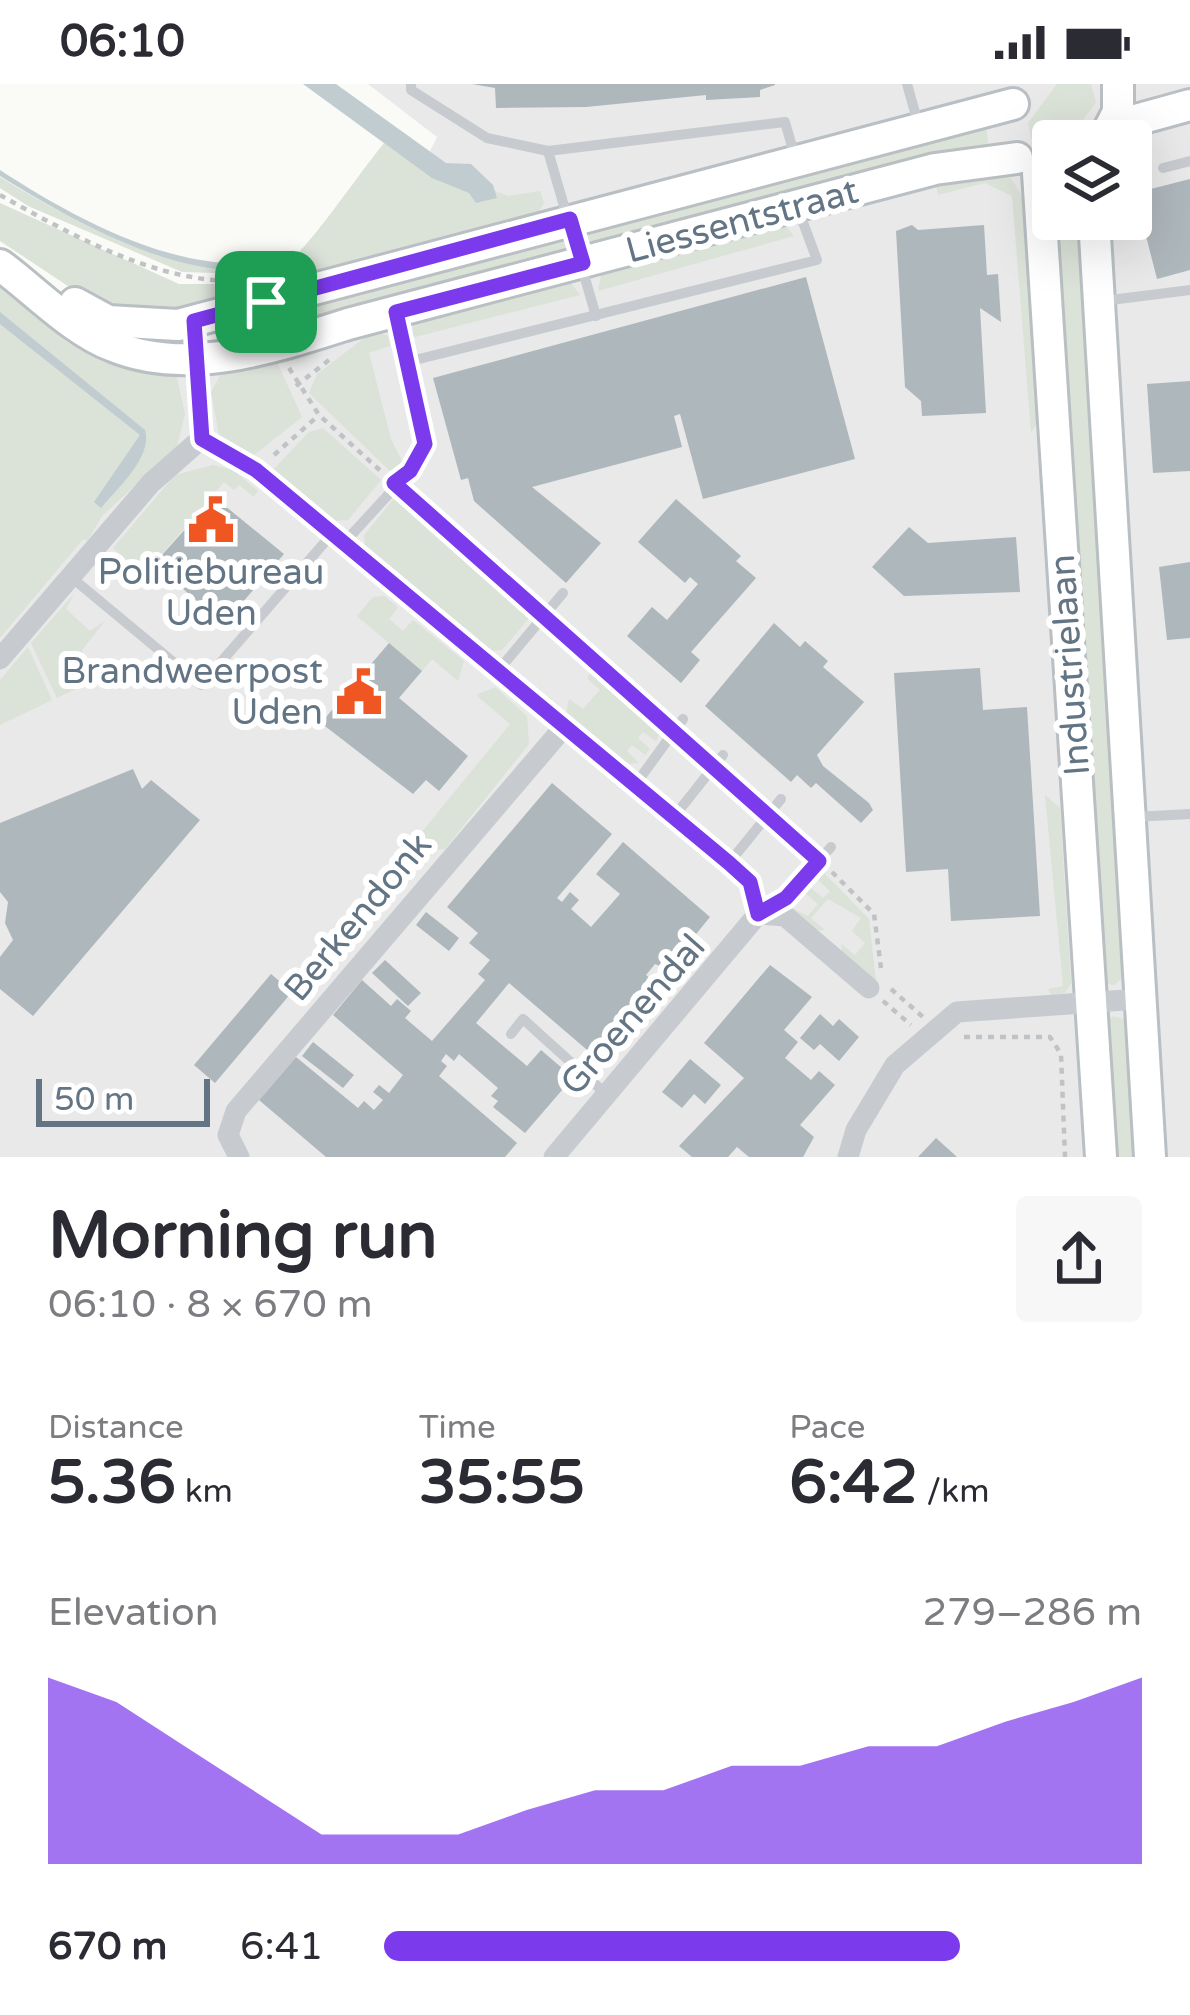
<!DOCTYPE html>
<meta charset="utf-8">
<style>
body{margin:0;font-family:"Varela Round",sans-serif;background:#f7f7f7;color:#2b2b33;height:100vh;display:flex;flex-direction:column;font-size:45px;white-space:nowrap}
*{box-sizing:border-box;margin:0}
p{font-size:39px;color:#7c7c81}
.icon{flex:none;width:66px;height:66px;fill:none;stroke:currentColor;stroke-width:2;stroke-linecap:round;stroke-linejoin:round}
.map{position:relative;height:1073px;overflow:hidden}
.panel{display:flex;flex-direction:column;background:#fff;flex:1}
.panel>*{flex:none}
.controls{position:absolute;left:1032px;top:36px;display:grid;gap:24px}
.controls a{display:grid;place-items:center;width:120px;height:120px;border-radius:12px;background:#fff;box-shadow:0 12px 48px #0002;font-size:60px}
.scale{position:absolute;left:36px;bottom:30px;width:174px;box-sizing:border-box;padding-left:12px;border:6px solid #637584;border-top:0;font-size:33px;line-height:42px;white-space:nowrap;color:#637584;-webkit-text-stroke:9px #fff;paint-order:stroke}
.pin{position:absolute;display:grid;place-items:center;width:102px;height:102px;color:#fff;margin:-51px;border-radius:24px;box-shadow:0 6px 18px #0006}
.round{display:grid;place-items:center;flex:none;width:126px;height:126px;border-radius:12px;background:#f7f7f7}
.overview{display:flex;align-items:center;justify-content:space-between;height:204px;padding:0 48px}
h1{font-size:66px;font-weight:700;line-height:90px}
.metrics{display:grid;grid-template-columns:repeat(3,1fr);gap:18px;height:204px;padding:12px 48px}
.metrics div{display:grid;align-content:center}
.metrics b{font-size:60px;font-weight:700}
.metrics small{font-size:33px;font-weight:400}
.metrics p{font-size:33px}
.chart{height:336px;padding:24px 48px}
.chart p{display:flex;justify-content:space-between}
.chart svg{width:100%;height:216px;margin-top:12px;fill:#7c3aed;opacity:.7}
ul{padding:0 48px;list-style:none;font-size:39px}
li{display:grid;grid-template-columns:192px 144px 1fr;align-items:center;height:90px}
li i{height:30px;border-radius:15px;background:#7c3aed}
.status{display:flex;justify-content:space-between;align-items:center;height:84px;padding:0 60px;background:#fff;direction:ltr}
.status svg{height:33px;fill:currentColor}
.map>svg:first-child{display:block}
</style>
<div class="status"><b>06:10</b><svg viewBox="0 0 49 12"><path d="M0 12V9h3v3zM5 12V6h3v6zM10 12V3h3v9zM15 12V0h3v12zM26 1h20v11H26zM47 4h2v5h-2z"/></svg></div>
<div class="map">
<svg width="1190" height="1073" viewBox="0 0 1190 1073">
<rect width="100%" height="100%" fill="#fafaf7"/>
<path fill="#e8e9e8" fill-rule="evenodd" d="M 368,0 L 1190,0 L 1190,1073 L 0,1073 L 0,437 L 145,296 L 221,287 L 341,246 L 437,53 ZM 1053,57 L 1131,57 L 1131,135 L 1053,135 Z"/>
<g fill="#dbe2d8">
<polygon points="1057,0 1091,0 1096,18 1068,57 1053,57 1050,66 1031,55 1028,39"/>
<polygon points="986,39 988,61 981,64 605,166 586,155 582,141"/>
<path d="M 384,59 C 421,86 452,105 497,114 L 495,107 L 508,112 L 540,107 L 544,119 L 538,129 L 315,192 L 182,188 L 28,122 L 0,104 L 0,93 C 58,129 237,228 297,170 C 318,150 358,91 384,59 Z"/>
<polygon points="988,90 1011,94 1022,112 1037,340 1031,348 1012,112 985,99 938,111 936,102"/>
<polygon points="0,119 179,200 247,200 255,202 259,213 186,232 95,220 0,157"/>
<polygon points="1053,135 1087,135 1125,891 1114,901 1104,899"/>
<polygon points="785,141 794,152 598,207 601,191"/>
<polygon points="562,144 568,166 563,177 282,251 274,222"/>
<polygon points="0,188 176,290 185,330 177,362 102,432 87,457 83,455 0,554"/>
<polygon points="570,198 580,211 411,254 413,240"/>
<polygon points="375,246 388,252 390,262 369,269 391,355 405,383 392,389 309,309 317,290"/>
<polygon points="272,267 302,333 254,371 219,351 211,308 226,281"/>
<polygon points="323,344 381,396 348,436 334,437 273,386 309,348"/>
<polygon points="213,381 233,386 258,407 254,413 239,401 234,406 224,398 144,491 113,464 175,391"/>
<polygon points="396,412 530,533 502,566 490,567 365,463 364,451"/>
<polygon points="74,510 66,525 90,547 105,537 82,566 92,597 57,614 31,559"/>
<polygon points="384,512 398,523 389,535 403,547 413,536 464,577 458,597 432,575 422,587 357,532 373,513"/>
<polygon points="28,563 52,616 0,641 0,596"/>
<polygon points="592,587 661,647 656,657 643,648 638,654 650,665 645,671 632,661 627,667 639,679 627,680 566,630 569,615 583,625 600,606 587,594"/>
<polygon points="495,603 527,632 529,660 445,765 430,767 416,755 510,640 476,611"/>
<polygon points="1045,711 1060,724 1071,899 1065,909 1051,911 1048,905 1063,902"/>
<polygon points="823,788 869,835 876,898 842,869 841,860 855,871 865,859 852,847 861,834 828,815 811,834 825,846 814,847 792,824 808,832 818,820 805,809 810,803 823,814 830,807 817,795"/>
<polygon points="1113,932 1130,937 1144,1073 1105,1073 1105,940"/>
</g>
<g fill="#c1ccd1">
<polygon points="303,0 336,0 446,79 471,80 493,101 497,114 476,119 469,109 432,94"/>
<path d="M 0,86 C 80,138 200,204 295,170 L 301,174 C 213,218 76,139 0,92 Z"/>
<path d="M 0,228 L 145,346 C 153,373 117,404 101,424 L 94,418 L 140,351 L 0,240 Z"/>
</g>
<g fill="#aeb7bc">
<polygon points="472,0 775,0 775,1 760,6 760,13 706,16 706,11 586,23 496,24 495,4"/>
<polygon points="1190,95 1190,186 1157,195 1135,109"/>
<polygon points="912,141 918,146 984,141 987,191 998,190 1001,238 980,224 986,329 922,332 921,317 905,303 896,147"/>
<polygon points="806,193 855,375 703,415 680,330 674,332 682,363 532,403 601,459 566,499 474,417 468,394 461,396 433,294"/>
<polygon points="1190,297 1190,387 1153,389 1147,300"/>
<polygon points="214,413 284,470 224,540 154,480"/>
<polygon points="676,415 741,472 736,477 756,494 691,568 700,576 681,599 627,552 652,523 667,536 698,500 690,493 685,499 638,458"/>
<polygon points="909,443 928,459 1016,453 1020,508 904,512 872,483"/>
<polygon points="1190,478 1190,554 1167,556 1159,483"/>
<polygon points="774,539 800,563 805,557 828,577 823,583 864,618 817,671 823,682 869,719 873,726 861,739 816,699 811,704 797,691 791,698 705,622"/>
<polygon points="389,559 422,587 399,614 468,672 439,707 426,696 413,710 321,639"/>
<polygon points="980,584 983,626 1027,623 1040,832 951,837 948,785 906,788 894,589"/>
<polygon points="133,685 142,705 151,696 200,736 33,932 0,905 0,873 13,856 5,839 8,818 0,808 0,739"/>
<polygon points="552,699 612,750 557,814 562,818 570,808 579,816 571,825 591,843 620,810 596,790 623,758 710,833 683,866 679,863 662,883 655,880 646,891 651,895 593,971 509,899 476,939 527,982 541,966 569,990 569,998 525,1049 493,1023 498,1017 491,1012 498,1004 459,970 454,977 446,970 441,977 447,982 439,992 517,1059 505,1073 326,1073 259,1016 296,973 358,1024 364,1017 374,1026 383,1016 373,1008 379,1001 389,1009 403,991 333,931 362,896 391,922 397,915 411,927 405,934 432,957 485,896 478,890 490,876 469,859 478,849 447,823"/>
<polygon points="426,828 459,854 449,867 416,841"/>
<polygon points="385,876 421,909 408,922 372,889"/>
<polygon points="770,881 812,913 784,946 798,958 785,974 811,996 819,987 835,1001 800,1041 814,1053 803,1073 749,1073 737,1063 728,1073 692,1073 679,1062 744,994 704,959"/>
<polygon points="271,890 292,908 215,999 194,981"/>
<polygon points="820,930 833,942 839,935 859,953 839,977 820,960 814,966 800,954"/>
<polygon points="313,958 354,991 343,1004 302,972"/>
<polygon points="690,975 721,1001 705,1020 694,1010 682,1024 662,1008"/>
<polygon points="936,1054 957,1073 918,1073"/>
</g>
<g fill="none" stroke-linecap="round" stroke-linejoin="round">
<defs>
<g id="secondary">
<polyline points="1114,42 1190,21"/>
<polyline points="1103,57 1118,28 1118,0"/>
<polyline points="1038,89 1101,1073"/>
<polyline points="1094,135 1150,1073"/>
<path d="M 0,181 C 34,206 73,247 113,262 C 188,293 276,263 348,240 L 935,85 L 1017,74"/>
<polyline points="75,219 108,237 178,241 1013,20"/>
</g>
</defs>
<use href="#secondary" stroke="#b9bfc3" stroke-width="36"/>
<g stroke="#c0c3c5" stroke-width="4.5" stroke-dasharray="6 6" stroke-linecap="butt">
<path d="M 0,111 C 70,150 151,196 232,197"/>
<polyline points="289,284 319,331 384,390"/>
<polyline points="296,302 329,276"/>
<polyline points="274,371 319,331"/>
<polyline points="410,414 530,524"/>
<polyline points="552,544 661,639"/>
<polyline points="683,658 702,674"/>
<polyline points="724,693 755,722"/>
<polyline points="778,741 805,765"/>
<polyline points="832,788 874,830 881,884"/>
<polyline points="891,905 923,933"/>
<polyline points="883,917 911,941"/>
<polyline points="964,953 1050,953 1061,970 1065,1073"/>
</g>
<g stroke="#c7cbcf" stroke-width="10">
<polyline points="411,0 411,6 487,54 548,67"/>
<polyline points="907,0 918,39"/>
<polyline points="1163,84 1190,77"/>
<polyline points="1103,217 1190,206"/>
<polyline points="596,232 548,67 785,38 795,73"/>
<polyline points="407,278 817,176 798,125"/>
<polyline points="343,460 410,387 425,360 397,233"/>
<polyline points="71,493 201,601 331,451"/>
<polyline points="497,588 563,509"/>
<polyline points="635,701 683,635"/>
<polyline points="1133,733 1190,730"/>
<polyline points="673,734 723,671"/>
<polyline points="729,779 781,715"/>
<polyline points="766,825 786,814 831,763"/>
<polyline points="511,950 523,935 607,1011"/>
</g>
<g stroke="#c7cbcf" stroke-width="21">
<polyline points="194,237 201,355 256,386 729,779 750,798 758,830 785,832 869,904"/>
<polyline points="0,575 151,399 201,355"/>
<polyline points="239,1073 228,1051 236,1027 564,643"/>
<polyline points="554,1073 758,830"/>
<polyline points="848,1073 856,1046 895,981 957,928 1139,915"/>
</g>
<use href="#secondary" stroke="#fff" stroke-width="30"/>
</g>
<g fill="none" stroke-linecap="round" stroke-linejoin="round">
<defs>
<polygon id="route" points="570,135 583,179 396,228 425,360 410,387 394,399 819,777 786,814 758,830 750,798 729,779 256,386 202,355 194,237"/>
</defs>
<use href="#route" stroke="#fff" stroke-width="24"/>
<use href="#route" stroke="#7c3aed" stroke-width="15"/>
</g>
<defs>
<symbol id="civic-bare" viewBox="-9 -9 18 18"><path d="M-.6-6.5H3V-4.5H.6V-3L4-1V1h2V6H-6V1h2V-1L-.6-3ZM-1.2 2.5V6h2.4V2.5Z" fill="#ef5622" stroke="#fff" stroke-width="2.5" paint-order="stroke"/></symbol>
</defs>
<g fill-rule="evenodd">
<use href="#civic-bare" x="178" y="403" width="66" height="66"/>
<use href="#civic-bare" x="326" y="575" width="66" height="66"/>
</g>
<g text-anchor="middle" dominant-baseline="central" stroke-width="12" stroke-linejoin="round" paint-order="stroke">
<g font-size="36" fill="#637584" stroke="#fff">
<text transform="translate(742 137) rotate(-15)">Liessentstraat</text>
<text transform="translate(1070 581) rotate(-94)">Industrielaan</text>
<text transform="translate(358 833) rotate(-50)">Berkendonk</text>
<text transform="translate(633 931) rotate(-49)">Groenendal</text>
</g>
<g font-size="36" fill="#637584" stroke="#fff">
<text x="211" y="488">Politiebureau<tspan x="211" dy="41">Uden</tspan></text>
<text x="323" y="587" text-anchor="end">Brandweerpost<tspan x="323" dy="41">Uden</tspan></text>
</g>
</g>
</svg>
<div class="controls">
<a><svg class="icon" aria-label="layers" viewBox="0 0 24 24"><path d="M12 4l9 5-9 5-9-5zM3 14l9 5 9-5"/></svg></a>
</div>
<div class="scale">50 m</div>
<div class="pin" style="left:266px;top:218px;background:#1e9e55"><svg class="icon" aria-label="arrive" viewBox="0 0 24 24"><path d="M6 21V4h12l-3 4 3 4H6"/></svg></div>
</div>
<section class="panel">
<div class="overview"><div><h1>Morning run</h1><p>06:10 · 8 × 670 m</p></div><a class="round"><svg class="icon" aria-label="share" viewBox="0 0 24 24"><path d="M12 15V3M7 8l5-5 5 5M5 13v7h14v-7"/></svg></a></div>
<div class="metrics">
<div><p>Distance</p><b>5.36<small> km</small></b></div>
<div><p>Time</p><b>35:55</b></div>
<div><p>Pace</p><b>6:42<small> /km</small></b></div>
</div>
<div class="chart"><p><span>Elevation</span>279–286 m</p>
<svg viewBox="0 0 160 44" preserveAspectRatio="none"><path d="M0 44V6L10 11L20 20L30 29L40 38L50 38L60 38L70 33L80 29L90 29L100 24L110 24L120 20L130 20L140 15L150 11L160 6V44z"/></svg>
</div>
<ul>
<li><b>670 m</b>6:41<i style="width:76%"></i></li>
</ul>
</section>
